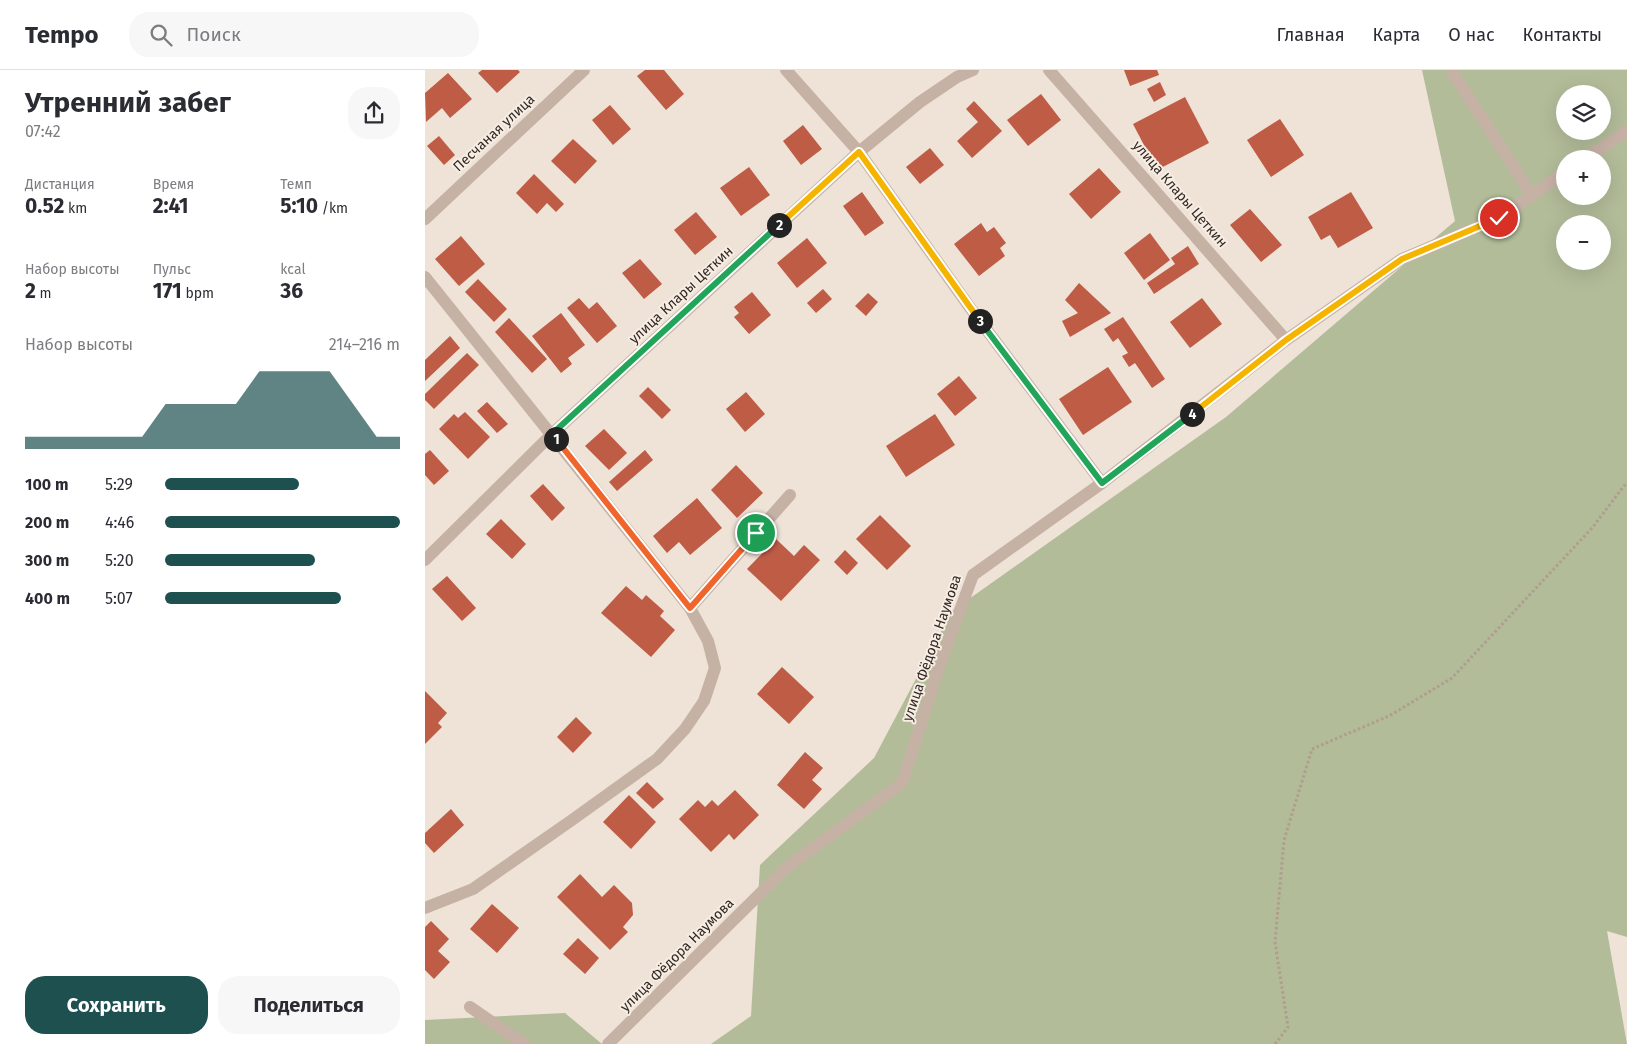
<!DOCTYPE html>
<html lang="ru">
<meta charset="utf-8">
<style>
body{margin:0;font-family:"Fira Sans",sans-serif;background:#f7f7f7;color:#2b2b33;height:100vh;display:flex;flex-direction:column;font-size:19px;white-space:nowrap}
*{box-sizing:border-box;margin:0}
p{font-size:16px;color:#7c7c81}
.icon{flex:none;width:28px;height:28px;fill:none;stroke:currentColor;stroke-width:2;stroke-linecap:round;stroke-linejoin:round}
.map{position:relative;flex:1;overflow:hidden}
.side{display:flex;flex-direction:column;background:#fff;width:425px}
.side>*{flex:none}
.fabs{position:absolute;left:1131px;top:15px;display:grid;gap:10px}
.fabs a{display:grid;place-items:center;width:55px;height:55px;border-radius:50%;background:#fff;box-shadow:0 5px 20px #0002;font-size:25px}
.pin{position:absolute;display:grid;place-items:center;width:42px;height:42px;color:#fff;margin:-21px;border:2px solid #fff;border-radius:50%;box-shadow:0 1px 5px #0007}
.km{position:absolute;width:25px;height:25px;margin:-12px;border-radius:50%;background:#222;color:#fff;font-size:14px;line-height:25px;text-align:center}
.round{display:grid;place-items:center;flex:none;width:52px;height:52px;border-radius:20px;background:#f7f7f7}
.summary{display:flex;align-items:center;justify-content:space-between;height:85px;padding:0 25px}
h1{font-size:28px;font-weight:700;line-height:38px}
.figures{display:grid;grid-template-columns:repeat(3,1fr);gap:8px;height:85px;padding:5px 25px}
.figures div{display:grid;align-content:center}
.figures b{font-size:21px;font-weight:700}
.figures small{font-size:14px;font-weight:400}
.figures p{font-size:14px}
.chart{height:140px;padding:10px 25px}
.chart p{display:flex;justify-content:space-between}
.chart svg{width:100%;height:90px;margin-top:5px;fill:#1e5050;opacity:.7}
.action{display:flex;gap:10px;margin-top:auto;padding:10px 25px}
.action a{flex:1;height:58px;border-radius:20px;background:#1e5050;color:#fff;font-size:20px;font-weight:700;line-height:58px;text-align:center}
.action a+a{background:#f7f7f7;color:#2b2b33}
ul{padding:0 25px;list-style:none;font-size:16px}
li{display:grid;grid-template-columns:80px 60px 1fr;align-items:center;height:38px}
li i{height:12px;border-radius:6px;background:#1e5050}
header{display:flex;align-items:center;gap:30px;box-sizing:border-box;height:70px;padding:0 25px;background:#fff;border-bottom:1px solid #e1e1e2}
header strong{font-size:24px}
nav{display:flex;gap:28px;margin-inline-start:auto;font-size:18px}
.search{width:350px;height:45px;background:#f7f7f7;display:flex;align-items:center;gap:12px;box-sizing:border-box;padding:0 18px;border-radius:20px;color:#7c7c81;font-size:19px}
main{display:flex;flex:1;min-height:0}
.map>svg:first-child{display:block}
</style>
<header>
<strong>Tempo</strong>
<div class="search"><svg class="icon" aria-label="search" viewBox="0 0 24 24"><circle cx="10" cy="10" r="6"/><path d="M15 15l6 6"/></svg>Поиск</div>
<nav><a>Главная</a><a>Карта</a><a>О нас</a><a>Контакты</a></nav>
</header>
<main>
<section class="side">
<div class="summary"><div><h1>Утренний забег</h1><p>07:42</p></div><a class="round"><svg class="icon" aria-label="share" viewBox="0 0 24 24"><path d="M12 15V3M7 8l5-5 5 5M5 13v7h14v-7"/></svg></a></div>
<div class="figures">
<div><p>Дистанция</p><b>0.52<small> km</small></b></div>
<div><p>Время</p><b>2:41</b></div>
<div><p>Темп</p><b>5:10<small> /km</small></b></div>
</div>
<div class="figures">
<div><p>Набор высоты</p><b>2<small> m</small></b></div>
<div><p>Пульс</p><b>171<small> bpm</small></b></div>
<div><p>kcal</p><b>36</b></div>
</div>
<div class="chart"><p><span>Набор высоты</span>214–216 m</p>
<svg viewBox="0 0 160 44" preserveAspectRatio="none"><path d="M0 44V38L10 38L20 38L30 38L40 38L50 38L60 22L70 22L80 22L90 22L100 6L110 6L120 6L130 6L140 22L150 38L160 38V44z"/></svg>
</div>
<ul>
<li><b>100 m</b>5:29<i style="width:57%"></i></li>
<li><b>200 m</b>4:46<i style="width:100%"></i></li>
<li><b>300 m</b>5:20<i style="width:64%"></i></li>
<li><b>400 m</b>5:07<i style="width:75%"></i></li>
</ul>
<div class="action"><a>Сохранить</a><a>Поделиться</a></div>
</section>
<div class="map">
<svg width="1202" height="974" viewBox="0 0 1202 974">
<rect width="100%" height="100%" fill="#efe2d7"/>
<g fill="#b2bc99" fill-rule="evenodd">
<path d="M 997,0 L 1202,0 L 1202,867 L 1182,861 L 1202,974 L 286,974 L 326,946 L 335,795 L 449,688 L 527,541 L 801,347 L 1030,151 ZM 1140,24 L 1178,24 L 1178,61 L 1140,61 ZM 1140,89 L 1178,89 L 1178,126 L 1140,126 ZM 1140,154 L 1178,154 L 1178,191 L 1140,191 Z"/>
<polygon points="140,943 177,974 0,974 0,950"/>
</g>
<g fill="#be5c46">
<polygon points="57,0 93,0 95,2 72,23 53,3"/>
<polygon points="220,0 239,0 259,24 241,40 212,6"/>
<polygon points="699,0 732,0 734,5 705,16"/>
<polygon points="23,3 47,29 25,48 17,38 1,52 0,23"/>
<polygon points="735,12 741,25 729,32 722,19"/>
<polygon points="616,24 636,50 603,76 582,50"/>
<polygon points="760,27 784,73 732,100 708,54"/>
<polygon points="549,31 577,61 547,88 532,71 553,52 541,39"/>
<polygon points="185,35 206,59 188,75 167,50"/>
<polygon points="855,49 879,85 846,107 822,70"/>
<polygon points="378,55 397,79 376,95 358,71"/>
<polygon points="14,66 30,85 19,95 2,76"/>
<polygon points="148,69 172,91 150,114 126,91"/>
<polygon points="505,78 519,95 495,114 481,97"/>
<polygon points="324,97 345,125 316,146 295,118"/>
<polygon points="674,98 696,122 666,149 644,124"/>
<polygon points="109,104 139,134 131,142 122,133 112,144 91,123"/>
<polygon points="437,122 459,153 440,166 418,136"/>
<polygon points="926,122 948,158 913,178 905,165 896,170 883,147"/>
<polygon points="825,139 857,175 836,192 805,155"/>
<polygon points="271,142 292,167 270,185 249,160"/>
<polygon points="556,153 562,162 569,157 581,173 575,178 580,186 554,206 529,174"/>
<polygon points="725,163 745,190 719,210 699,183"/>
<polygon points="36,166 60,194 34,216 10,189"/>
<polygon points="382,168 402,193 372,218 352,193"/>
<polygon points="763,176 774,194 729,224 722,213 750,194 746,188"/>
<polygon points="215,189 237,214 219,229 197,203"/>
<polygon points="53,209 82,239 69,252 40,222"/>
<polygon points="654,213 686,243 645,267 637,251 653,243 640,230"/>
<polygon points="398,219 407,229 391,243 382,233"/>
<polygon points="327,222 346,245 324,264 309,247 314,243 309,237"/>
<polygon points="443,223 453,232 441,246 430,236"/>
<polygon points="154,228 164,239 172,232 192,256 172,273 142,238"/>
<polygon points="777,228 797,254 765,278 745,252"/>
<polygon points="136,243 160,275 143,288 147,294 136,303 107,266"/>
<polygon points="698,247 740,309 727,318 710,293 704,297 697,286 703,283 693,268 688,272 679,259"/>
<polygon points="84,248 122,289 107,303 70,262"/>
<polygon points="25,266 35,278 0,311 0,290"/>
<polygon points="42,283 54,295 9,339 0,330 0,324"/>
<polygon points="683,297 707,332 658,365 634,329"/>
<polygon points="534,306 552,328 530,346 512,324"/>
<polygon points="223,317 246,340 237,349 214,326"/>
<polygon points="321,322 340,344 320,362 301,339"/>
<polygon points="62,332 83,354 72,363 52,341"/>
<polygon points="40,342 65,367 43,389 14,359 29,344 33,348"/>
<polygon points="510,344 530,375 481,407 461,376"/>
<polygon points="179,359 202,383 184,400 160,376"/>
<polygon points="5,380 24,401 9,415 0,405 0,384"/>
<polygon points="220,380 228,390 192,421 184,412"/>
<polygon points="311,395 338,423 312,448 286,420"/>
<polygon points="118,414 140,438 127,451 105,426"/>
<polygon points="272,428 297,458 265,485 254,472 242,483 228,466"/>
<polygon points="455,445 486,476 462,500 431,469"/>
<polygon points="76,449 101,474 87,489 61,464"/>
<polygon points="351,469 369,486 379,475 395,490 356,531 322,499"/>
<polygon points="420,480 433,493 422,505 409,492"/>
<polygon points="22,506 51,538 37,551 7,519"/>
<polygon points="201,516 217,530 221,525 239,541 235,546 250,560 226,587 176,543"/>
<polygon points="357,597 389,627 364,654 332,624"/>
<polygon points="0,621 22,643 13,653 17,657 0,674"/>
<polygon points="151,647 167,663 148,683 132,667"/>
<polygon points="380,682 398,698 387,710 397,719 379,739 352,715"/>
<polygon points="222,712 239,729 228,739 211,723"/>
<polygon points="310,720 334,745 309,770 304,764 286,782 254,749 273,730 280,737 287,730 293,736"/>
<polygon points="204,725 231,752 206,779 178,752"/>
<polygon points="26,739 39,755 9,783 0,773 0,763"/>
<polygon points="155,804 177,827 189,815 207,833 208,845 198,857 203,862 185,880 132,827"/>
<polygon points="67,834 94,858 72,883 45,859"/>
<polygon points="6,851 24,869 13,881 25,892 9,909 0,900 0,857"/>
<polygon points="153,868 174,888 160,904 138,884"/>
</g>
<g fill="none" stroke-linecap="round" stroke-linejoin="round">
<polyline stroke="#b19c8f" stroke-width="3" stroke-dasharray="2.5 2.5" stroke-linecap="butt" points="850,974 863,957 850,872 859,770 887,679 964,646 1027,608 1167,458 1202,412"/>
<g stroke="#c6b2a5" stroke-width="12">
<polyline points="1026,0 1107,125"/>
<polyline points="265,538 365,425"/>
</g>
<g stroke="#c6b2a5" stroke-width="12">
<polyline points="361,0 434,82 546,239 677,413"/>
<polyline points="624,0 861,270"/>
<polyline points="1160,89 1202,61"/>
<polyline points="0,149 159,0"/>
<polyline points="0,207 265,538 283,571 290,598 279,631 260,659 232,689 147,750 48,819 0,838"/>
<polyline points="0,490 127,364 434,82 495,32 532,7 548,0"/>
<polyline points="45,937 99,974"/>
<polyline points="183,974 361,798 477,713 515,594 548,505 677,413 861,270 977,189 1074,148 1140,102"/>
</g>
</g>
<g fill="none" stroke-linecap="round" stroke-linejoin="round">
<defs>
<polyline id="split-1" points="131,369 265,538 331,463"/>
<polyline id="split-2" points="131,369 127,364 354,155"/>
<polyline id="split-3" points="354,155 434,82 555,251"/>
<polyline id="split-4" points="555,251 677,413 767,344"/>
<polyline id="split-5" points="767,344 861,270 977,189 1074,148"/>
</defs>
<use href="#split-1" stroke="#fff" stroke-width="10"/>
<use href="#split-2" stroke="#fff" stroke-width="10"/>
<use href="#split-3" stroke="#fff" stroke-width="10"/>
<use href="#split-4" stroke="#fff" stroke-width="10"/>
<use href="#split-5" stroke="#fff" stroke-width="10"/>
<use href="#split-1" stroke="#f0652b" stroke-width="6"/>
<use href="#split-2" stroke="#22a559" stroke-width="6"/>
<use href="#split-3" stroke="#f5b400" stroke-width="6"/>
<use href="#split-4" stroke="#22a559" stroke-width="6"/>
<use href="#split-5" stroke="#f5b400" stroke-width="6"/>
</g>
<g text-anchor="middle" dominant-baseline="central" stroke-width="4" stroke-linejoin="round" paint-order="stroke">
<g font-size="14" fill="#322925" stroke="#f7ede3">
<text transform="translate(69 63) rotate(-43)">Песчаная улица</text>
<text transform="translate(755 124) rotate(49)">улица Клары Цеткин</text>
<text transform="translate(256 225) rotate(-43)">улица Клары Цеткин</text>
<text transform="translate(507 578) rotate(-71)">улица Фёдора Наумова</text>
<text transform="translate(252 885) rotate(-45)">улица Фёдора Наумова</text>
</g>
</g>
</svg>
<div class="fabs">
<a><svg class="icon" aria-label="layers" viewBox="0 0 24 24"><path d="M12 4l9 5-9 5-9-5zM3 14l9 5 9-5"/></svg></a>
<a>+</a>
<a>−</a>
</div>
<div class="pin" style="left:331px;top:463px;background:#1e9e55"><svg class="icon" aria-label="arrive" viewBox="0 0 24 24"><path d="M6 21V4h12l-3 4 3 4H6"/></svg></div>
<div class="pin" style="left:1074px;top:148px;background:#d93025"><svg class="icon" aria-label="check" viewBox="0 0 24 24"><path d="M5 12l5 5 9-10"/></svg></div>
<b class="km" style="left:131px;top:369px">1</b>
<b class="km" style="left:354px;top:155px">2</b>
<b class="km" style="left:555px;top:251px">3</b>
<b class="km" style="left:767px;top:344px">4</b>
</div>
</main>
